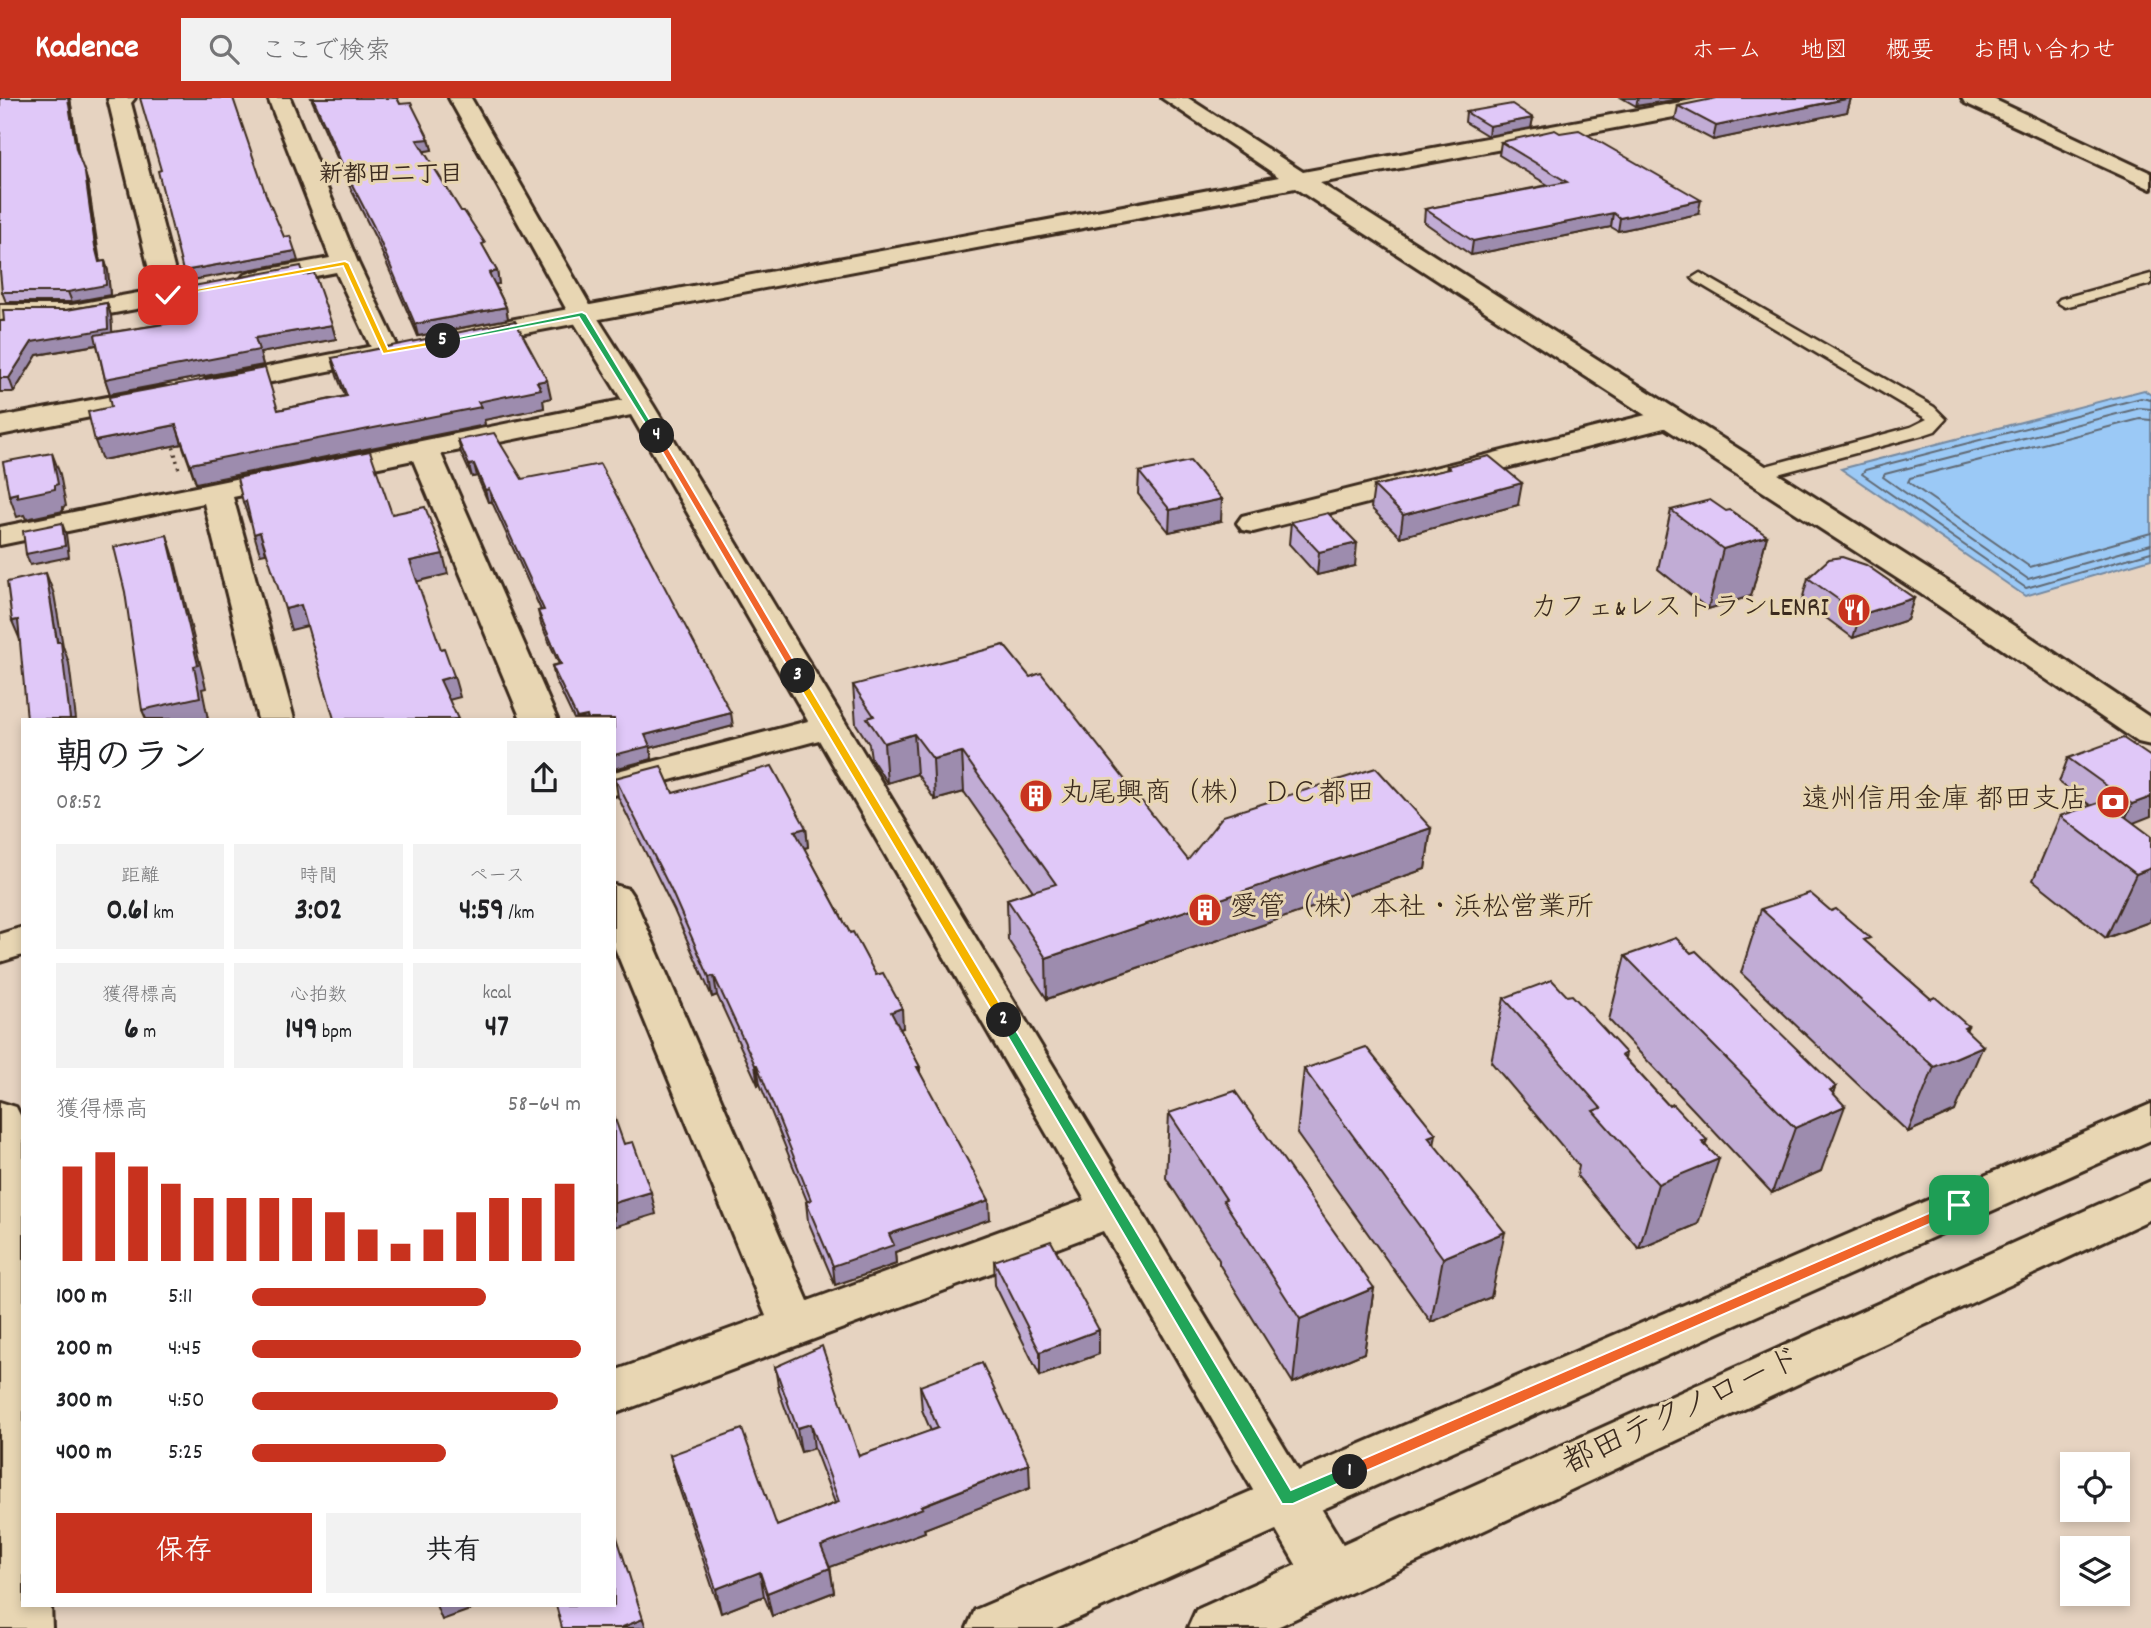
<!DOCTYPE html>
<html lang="ja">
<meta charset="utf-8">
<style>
body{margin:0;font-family:Dekko,"Klee One",sans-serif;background:#f2f2f2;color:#202124;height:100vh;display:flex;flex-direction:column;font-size:26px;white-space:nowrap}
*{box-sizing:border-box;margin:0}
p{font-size:23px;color:#757577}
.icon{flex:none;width:38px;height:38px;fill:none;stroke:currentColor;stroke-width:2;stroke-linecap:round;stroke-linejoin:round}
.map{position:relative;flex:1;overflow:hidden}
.panel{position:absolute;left:21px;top:620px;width:595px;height:889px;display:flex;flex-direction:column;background:#fff;border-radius:0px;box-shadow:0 4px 10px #0003}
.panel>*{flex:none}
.controls{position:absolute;left:2060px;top:1354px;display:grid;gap:14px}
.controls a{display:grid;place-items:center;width:70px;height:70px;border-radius:0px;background:#fff;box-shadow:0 4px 10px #0003;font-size:35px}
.pin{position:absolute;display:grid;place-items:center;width:60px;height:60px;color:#fff;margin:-30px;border-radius:14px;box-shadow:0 4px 10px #0006}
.km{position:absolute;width:35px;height:35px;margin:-18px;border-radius:50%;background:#222;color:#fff;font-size:19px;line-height:35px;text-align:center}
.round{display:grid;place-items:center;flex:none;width:74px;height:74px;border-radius:0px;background:#f2f2f2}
.summary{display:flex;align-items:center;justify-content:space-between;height:119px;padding:0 35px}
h1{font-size:38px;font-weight:700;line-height:52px}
.stats{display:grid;grid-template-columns:repeat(3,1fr);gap:10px;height:119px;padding:7px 35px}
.stats div{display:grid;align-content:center;border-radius:0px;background:#f2f2f2;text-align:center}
.stats b{font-size:30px;font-weight:700}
.stats small{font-size:19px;font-weight:400}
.stats p{font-size:19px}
.chart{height:196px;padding:14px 35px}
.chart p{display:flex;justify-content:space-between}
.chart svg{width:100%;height:126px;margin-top:7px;stroke:#c8321e;stroke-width:6}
.button{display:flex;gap:14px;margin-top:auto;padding:14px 35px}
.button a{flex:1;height:80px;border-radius:0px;background:#c8321e;color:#fff;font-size:28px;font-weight:700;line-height:80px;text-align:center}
.button a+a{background:#f2f2f2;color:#202124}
ul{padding:0 35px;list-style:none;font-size:23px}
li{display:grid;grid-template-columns:112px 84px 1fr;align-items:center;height:52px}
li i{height:18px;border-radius:9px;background:#c8321e}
header{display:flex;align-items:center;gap:42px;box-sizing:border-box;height:98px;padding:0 35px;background:#c8321e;color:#fff}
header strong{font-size:33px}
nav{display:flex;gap:38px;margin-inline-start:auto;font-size:24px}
.search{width:490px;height:63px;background:#f2f2f2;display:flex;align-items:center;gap:18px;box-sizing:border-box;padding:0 24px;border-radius:0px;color:#757577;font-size:26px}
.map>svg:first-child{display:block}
</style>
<header>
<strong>Kadence</strong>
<div class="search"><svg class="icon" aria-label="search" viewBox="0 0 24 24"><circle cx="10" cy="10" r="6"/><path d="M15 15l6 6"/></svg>ここで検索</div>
<nav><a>ホーム</a><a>地図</a><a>概要</a><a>お問い合わせ</a></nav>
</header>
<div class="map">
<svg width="2151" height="1530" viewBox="0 0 2151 1530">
<rect width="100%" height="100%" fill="#e6d3c1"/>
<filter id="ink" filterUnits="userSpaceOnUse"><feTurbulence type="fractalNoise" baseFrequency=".0143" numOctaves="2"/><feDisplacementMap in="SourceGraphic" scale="14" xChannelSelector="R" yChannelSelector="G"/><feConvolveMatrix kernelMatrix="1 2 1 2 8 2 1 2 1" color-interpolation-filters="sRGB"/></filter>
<g filter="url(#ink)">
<polygon fill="#9bc9f6" stroke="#7589a0" stroke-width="2" points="2144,292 2151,297 2151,461 2025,498 1841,371"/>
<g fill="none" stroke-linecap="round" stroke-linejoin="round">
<g stroke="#616a74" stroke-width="2">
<polyline points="2151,302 2141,300 1865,372 1862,376 2026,490 2151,454"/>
<polyline points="2151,311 2140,310 1885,376 1883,379 2028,481 2151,446"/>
<polyline points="2151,322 2140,321 1910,380 1908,384 2030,469 2151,435"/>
</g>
<defs>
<g id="lane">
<polygon points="1700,175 1934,309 1946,321 1935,333 1923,337 1763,380 1751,380 1748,376 1751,372 1911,329 1927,321 1695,183 1692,180"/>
<polygon points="2151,176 2151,186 2065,209 2057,204 2060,201"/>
</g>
<g id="street">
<polygon points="135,0 131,5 181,197 177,203 168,205 72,223 0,223 0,207 72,207 154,192 108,1"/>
<polygon points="268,0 290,0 358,165 400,254 396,260 386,262 376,260 336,174 253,190 244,187 240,182 244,177 253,174 330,160"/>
<polygon points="449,0 471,0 595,216 653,307 1350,1458 1358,1476 1350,1494 1331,1501 1312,1494 1103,1133 614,1316 614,1273 766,1218 614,848 614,787 628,791 634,800 808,1203 1085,1102 819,642 614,697 614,674 808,623 631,317 441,356 557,621 521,621 413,362 233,399 294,621 258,621 204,405 0,447 0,429 622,302 569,216"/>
<polygon points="1670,311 1680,314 1684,320 1680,326 1253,434 1242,432 1237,425 1242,418"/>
<polygon points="23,829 23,857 0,864 0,836"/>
</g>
<g id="secondary">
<polygon points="1162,0 1188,0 1303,74 1703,0 1749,0 1746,5 1738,7 1320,85 1956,489 2151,620 2151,647 2138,644 1932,503 1295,90 467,246 457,244 454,238 457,232 467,230 1279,79"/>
<polygon points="1962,0 1991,0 2151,75 2151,91 1965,5"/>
<polygon points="384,246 394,248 398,254 394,260 216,295 206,293 202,287 206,281 216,279"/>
<polygon points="161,289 171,291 175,297 171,303 0,337 0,319"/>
<polygon points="0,1004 16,1009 22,1021 23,1030 23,1507 51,1507 52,1530 0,1530"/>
<polygon points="2151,1006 2151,1042 1056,1530 967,1530 975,1512"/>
<polygon points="2151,1083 2151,1121 1275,1530 1188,1530 1196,1512"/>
</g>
</defs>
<use href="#lane" stroke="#3b2a1e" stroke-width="5"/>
<use href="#street" stroke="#3b2a1e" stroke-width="6"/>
<use href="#secondary" stroke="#3b2a1e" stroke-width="6"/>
<polyline stroke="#3b2a1e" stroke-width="3.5" stroke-dasharray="2 4.5" stroke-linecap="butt" points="172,343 179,372"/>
<use href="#lane" fill="#e8d6b3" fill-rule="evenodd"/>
<use href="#street" fill="#e8d6b3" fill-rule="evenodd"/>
<use href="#secondary" fill="#e8d6b3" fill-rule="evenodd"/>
</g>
<g fill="#c1acd5" stroke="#3b2a1e" stroke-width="2">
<polygon points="0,0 70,0 78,58 88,85 100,164 105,163 108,173 110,197 72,204 6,204 2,194"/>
<polygon points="311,0 397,0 400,6 429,41 432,52 423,53 487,155 497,173 499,186 495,186 506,209 508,221 418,238 376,141 349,87"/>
<polygon points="1622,0 1686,0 1636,8"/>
<polygon points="1851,0 1847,14 1713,42 1675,22 1678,8"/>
<polygon points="1466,14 1533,20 1531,30 1488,38 1465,24"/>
<polygon points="1501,44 1698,116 1618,133 1611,129 1471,157 1424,124 1425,111 1548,87 1499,57"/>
<polygon points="304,177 332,227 336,241 260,255 263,267 110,296 105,281 97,247 37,257 14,294 0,294 0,223 107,205 111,218 112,234 190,222"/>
<polygon points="332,260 551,300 543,302 544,310 484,322 485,327 196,385 182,346 102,362 278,312 345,298 337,278"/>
<polygon points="458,342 522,381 733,628 650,650 652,661 614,621 574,621 555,581 552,568 559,566 541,526 538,513 541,512 492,404 488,404 477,378 472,379 461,355"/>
<polygon points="1447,368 1518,407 1400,439 1371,410 1374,388 1446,372"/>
<polygon points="1139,374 1221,423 1169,434 1138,396"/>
<polygon points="1671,412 1767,438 1751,498 1708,511 1658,471"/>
<polygon points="1291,424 1355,468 1317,477 1289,446"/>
<polygon points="1808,480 1914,500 1907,522 1853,540 1802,502"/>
<polygon points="1030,579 1188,762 1431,730 1425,771 1047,901 1008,842 1007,801 1033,793 964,694 935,702 917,676 887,685 871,660 869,646 856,626 853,587"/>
<polygon points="2151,659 2133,725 2149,824 2106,840 2033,782 2060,718 2091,708 2059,684 2068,660"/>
<polygon points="615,680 806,730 808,749 804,750 850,835 903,930 900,931 920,969 920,975 990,1121 895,1154 896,1166 835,1187 808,1123 806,1104 807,1103 760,986 758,987 717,897 712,899 674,812 618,699"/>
<polygon points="1761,811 1831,813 1966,932 1955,1013 1908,1034 1741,875"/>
<polygon points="1691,855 1836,989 1834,996 1821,1073 1772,1095 1609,922 1625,858"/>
<polygon points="1567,898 1626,955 1625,960 1705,1047 1698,1126 1639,1151 1577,1078 1579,1068 1491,964 1504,900"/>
<polygon points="1304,971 1434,1046 1491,1199 1431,1224 1297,1036"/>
<polygon points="1169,1015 1374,1190 1364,1255 1293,1285 1219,1166 1219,1162 1166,1080"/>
<polygon points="994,1163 1099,1232 1099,1256 1040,1278 995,1187"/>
<polygon points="775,1269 859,1358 931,1333 922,1312 920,1288 1030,1390 924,1431 925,1434 830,1469 834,1494 772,1518 764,1498 721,1515 676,1381 670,1357 777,1428 835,1405 814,1350 801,1354 779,1293"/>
</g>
<g fill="#9d8cae" stroke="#3b2a1e" stroke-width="2">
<polygon points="68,0 70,0 79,60 76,51"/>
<polygon points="1638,0 1686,0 1636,8"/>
<polygon points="1851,0 1847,14 1713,42 1716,28"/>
<polygon points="1533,20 1531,30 1488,38 1489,28"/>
<polygon points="429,41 432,52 419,54 417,42"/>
<polygon points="85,75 88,85 98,158 102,174 95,148"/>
<polygon points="1701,102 1698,116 1618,133 1620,120"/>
<polygon points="1613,115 1611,129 1471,157 1473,143"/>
<polygon points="295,153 298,163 187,183 183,173"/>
<polygon points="105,163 108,173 110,197 72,204 68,194"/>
<polygon points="497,173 499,186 491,187 489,175"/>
<polygon points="107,205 111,218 113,244 37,257 14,294 9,280 32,244"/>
<polygon points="506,209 508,221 418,238 415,226"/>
<polygon points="332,227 336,241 260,255 263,267 110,296 105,281 255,240"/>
<polygon points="547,282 551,300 543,302 544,310 484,322 485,327 196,385 190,366 478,304 537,284"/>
<polygon points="176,327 182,346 102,362 95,343"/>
<polygon points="52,355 60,376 66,408 63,409 63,413 26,421 24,417 17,419 9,397 17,395"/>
<polygon points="474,366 477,378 472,379 469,367"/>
<polygon points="1522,385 1518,407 1400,439 1403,417"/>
<polygon points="489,391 492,404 488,404 485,392"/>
<polygon points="1222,401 1221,423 1169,434 1170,412"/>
<polygon points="246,403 253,423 250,424 243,404"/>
<polygon points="62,425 66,436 69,459 30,467 26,456"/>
<polygon points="260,434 266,455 260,456 254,436"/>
<polygon points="167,437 174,459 206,590 202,591 208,621 146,621 142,612"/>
<polygon points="1767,438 1751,498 1708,511 1723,451"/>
<polygon points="1357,445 1355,468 1317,477 1319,454"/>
<polygon points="443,456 448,476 415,484 410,463"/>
<polygon points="46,475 54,496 63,548 69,565 76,621 70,621"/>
<polygon points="1914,500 1907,522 1853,540 1860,517"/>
<polygon points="301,507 307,528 291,532 285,511"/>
<polygon points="18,522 21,544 12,523"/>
<polygon points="454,578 460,599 445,603 440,582"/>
<polygon points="731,615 733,628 650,650 652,661 614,671 614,657 645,637"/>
<polygon points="587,618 588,621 578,621 577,620"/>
<polygon points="914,636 917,676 887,685 884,645"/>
<polygon points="962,654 964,694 935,702 933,661"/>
<polygon points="2151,699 2151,718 2121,730 2132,706"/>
<polygon points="806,730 808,749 797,752 795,733"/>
<polygon points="1431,730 1425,771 1047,901 1046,860"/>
<polygon points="2151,770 2151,820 2149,824 2106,840 2136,776"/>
<polygon points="714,878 717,897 712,899 709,879"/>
<polygon points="902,910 903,930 892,933 891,914"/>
<polygon points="1968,928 1955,960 1983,948 1955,1013 1908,1034 1934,969 1964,930"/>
<polygon points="755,967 757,967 760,986 758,987"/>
<polygon points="1836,989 1827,1016 1845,1008 1821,1073 1772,1095 1795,1030 1830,992"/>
<polygon points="1436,1036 1425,1101 1428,1039"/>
<polygon points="1707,1042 1699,1069 1719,1061 1698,1126 1639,1151 1658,1086 1702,1044"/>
<polygon points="651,1094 656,1116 614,1129 614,1105"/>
<polygon points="989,1102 990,1121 895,1154 896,1166 835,1187 833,1168 889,1136"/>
<polygon points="1505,1134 1491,1199 1431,1224 1443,1160"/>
<polygon points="1374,1190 1364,1255 1293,1285 1300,1221"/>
<polygon points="1099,1232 1099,1256 1040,1278 1040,1254"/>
<polygon points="811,1326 814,1350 801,1354 797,1330"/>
<polygon points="1029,1366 1030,1390 924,1431 925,1434 825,1471 821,1448"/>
<polygon points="830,1470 834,1494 772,1518 767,1495"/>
<polygon points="760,1474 764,1498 721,1515 716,1491"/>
<polygon points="436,1507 484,1507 442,1522"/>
<polygon points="643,1521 646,1530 620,1530"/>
</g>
<g fill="#e0c8f8" stroke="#3b2a1e" stroke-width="2">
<polygon points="0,0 68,0 76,51 85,75 95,148 99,164 105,163 106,187 68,194 2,194 0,173"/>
<polygon points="140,0 233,0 266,97 284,139 290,138 295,153 183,173 158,73 161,72"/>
<polygon points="313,0 397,0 400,6 411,5 429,41 417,42 461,113 464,113 485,145 482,146 497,173 489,175 506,209 415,226 374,129 346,75"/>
<polygon points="1717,0 1849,0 1716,28 1678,8"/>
<polygon points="1512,6 1533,20 1489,28 1466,14"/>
<polygon points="1555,32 1560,35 1579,32 1701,102 1620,120 1613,115 1473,143 1425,111 1567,84 1501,44"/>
<polygon points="301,168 304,177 314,175 332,227 255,240 259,252 105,281 95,237 190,222 184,201 191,200 188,189"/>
<polygon points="107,205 108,231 32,244 9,280 0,280 0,223 4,223 3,212 67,212"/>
<polygon points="515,223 547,282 537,284 541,291 478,304 481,309 190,366 176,327 95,343 88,314 111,309 109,299 265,270 278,312 347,298 332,260"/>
<polygon points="494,335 522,381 600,366 731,615 645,637 650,648 614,657 614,621 588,621 587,618 577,620 552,568 561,566 538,513 544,512 489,391 485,392 474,366 469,367 458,342"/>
<polygon points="370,353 392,416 425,409 443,456 410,463 441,551 444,550 454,578 440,582 458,621 334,621 301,507 285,511 260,434 254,436 246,403 243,404 237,380"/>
<polygon points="52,355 58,386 55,387 55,391 17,399 17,395 9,397 3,364"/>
<polygon points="1489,358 1522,385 1403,417 1374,388 1450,371 1447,368"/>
<polygon points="1190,363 1222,401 1170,412 1139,374"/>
<polygon points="1710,402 1726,413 1730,412 1767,438 1723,451 1671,412"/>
<polygon points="1328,415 1357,445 1319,454 1291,424"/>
<polygon points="62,425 65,448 26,456 23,433"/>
<polygon points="167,437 198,567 194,568 200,599 142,612 125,494 114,449"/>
<polygon points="1842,459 1866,467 1914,500 1860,517 1808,480 1829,461"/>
<polygon points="46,475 57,544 61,544 70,621 27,621 18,522 12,523 7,484"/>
<polygon points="1004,547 1030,579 1041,575 1188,762 1223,718 1376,670 1431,730 1046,860 1007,801 1056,786 962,654 933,661 914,636 884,645 867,620 874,618 853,587"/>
<polygon points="2123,640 2151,659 2151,699 2132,706 2068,660"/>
<polygon points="661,668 673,695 772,668 806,730 795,733 850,835 853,834 876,877 883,875 902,910 891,914 920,969 917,969 989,1102 889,1136 894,1147 833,1168 806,1104 811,1102 757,967 755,967 714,878 709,879 671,792 615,680"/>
<polygon points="2104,703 2151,738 2151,770 2136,776 2060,718"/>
<polygon points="1810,795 1831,813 1836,811 1870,840 1864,842 1931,901 1935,899 1968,928 1964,930 1983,948 1934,969 1761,811"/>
<polygon points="1676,840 1691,855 1696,853 1836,989 1830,992 1845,1008 1795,1030 1625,858"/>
<polygon points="1552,882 1567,898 1572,897 1626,955 1622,957 1669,1008 1673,1006 1707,1042 1702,1044 1719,1061 1658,1086 1593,1013 1601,1010 1504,900"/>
<polygon points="1366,949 1436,1036 1428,1039 1505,1134 1443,1160 1304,971"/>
<polygon points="1235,993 1374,1190 1300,1221 1223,1102 1226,1101 1169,1015"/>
<polygon points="614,1018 624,1046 633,1044 651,1094 614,1105"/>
<polygon points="1051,1143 1099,1232 1040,1254 994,1163"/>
<polygon points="822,1248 859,1358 938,1330 920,1288 982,1265 1029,1366 921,1408 923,1410 821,1448 830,1470 767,1495 760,1474 716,1491 670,1357 742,1331 777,1428 839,1404 811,1326 797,1330 775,1269"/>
<polygon points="614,1430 643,1521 620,1530 562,1530 556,1507 614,1507"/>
</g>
</g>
<polygon fill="#f0652b" stroke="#fff" stroke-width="2" points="1959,1102 1964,1103 1964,1111 1355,1378 1350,1380 1342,1374 1344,1369"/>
<polygon fill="#22a559" stroke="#fff" stroke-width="2" points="1004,918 1008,919 1291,1392 1350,1367 1358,1374 1355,1378 1293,1406 1282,1406 998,922"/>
<polygon fill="#f5b400" stroke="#fff" stroke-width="2" points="798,574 803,578 1008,919 1008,925 999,925 793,578"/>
<polygon fill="#f0652b" stroke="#fff" stroke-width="2" points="657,335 661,338 803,578 802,580 793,578 653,338"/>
<polygon fill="#22a559" stroke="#fff" stroke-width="2" points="582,214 586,216 660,339 653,338 579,219 443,245 439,243"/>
<polygon fill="#f5b400" stroke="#fff" stroke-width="2" points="345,163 349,165 388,251 443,241 446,245 383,256 343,168 168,199 164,197"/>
<defs>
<symbol id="restaurant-disc" viewBox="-11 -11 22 22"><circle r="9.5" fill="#c8321e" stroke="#e8d6b3"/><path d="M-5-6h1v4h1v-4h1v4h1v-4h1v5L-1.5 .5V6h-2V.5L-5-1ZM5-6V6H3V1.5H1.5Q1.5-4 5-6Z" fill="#fff"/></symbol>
<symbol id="building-disc" viewBox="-11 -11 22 22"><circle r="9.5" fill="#c8321e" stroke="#e8d6b3"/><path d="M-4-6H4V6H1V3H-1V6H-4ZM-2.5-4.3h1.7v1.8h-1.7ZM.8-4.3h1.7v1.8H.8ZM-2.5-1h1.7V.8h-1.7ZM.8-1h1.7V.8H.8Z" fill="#fff"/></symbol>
<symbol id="bank-disc" viewBox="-11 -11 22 22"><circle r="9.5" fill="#c8321e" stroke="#e8d6b3"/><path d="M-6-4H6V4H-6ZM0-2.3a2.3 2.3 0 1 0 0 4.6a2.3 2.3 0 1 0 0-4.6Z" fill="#fff"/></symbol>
</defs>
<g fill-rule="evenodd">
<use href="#restaurant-disc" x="1835" y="493" width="38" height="38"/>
<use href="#building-disc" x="1017" y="679" width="38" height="38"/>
<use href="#bank-disc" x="2094" y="685" width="38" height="38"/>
<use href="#building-disc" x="1186" y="793" width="38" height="38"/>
</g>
<g text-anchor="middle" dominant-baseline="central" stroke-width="6" stroke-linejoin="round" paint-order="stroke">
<g font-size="24" font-weight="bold" fill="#3b2a1e" stroke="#e8d6b3">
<text x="391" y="78">新都田二丁目</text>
</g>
<g font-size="28" fill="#3b2a1e" stroke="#e8d6b3" text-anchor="end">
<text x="1829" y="512">カフェ&amp;レストランLENRI</text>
<text x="1060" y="698" text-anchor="start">丸尾興商（株） ＤＣ都田</text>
<text x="2088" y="704">遠州信用金庫 都田支店</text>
<text x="1230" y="812" text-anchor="start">愛管（株）本社・浜松営業所</text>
</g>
<g font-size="33" fill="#3b2a1e" stroke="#e8d6b3">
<text transform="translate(1683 1315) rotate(-25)">都田テクノロード</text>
</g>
</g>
</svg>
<div class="controls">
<a><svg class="icon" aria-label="locate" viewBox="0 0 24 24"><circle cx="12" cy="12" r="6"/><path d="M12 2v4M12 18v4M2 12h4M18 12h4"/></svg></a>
<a><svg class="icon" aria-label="layers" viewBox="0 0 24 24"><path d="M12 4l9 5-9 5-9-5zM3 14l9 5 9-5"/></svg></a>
</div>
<div class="pin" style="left:1959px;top:1107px;background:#1e9e55"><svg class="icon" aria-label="arrive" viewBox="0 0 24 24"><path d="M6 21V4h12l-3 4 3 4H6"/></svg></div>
<div class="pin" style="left:168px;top:197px;background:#d93025"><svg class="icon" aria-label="check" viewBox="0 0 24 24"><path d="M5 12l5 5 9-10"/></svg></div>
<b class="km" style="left:1350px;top:1374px">1</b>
<b class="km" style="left:1004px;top:922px">2</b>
<b class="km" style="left:798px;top:578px">3</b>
<b class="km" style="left:657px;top:338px">4</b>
<b class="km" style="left:443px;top:243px">5</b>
<section class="panel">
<div class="summary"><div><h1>朝のラン</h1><p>08:52</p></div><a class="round"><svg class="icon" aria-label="share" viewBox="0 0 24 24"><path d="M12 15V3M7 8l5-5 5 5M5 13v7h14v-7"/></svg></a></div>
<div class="stats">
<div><p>距離</p><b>0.61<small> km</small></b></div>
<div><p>時間</p><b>3:02</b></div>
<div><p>ペース</p><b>4:59<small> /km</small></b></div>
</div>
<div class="stats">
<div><p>獲得標高</p><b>6<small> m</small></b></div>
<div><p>心拍数</p><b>149<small> bpm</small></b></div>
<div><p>kcal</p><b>47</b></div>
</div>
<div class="chart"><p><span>獲得標高</span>58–64 m</p>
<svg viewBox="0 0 160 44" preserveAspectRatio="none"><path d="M5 44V11M15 44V6M25 44V11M35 44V17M45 44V22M55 44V22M65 44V22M75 44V22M85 44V27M95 44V33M105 44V38M115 44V33M125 44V27M135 44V22M145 44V22M155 44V17"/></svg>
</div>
<ul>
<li><b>100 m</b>5:11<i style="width:71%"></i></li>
<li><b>200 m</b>4:45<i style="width:100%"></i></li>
<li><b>300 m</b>4:50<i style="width:93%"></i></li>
<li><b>400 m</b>5:25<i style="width:59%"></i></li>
</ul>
<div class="button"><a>保存</a><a>共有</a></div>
</section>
</div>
